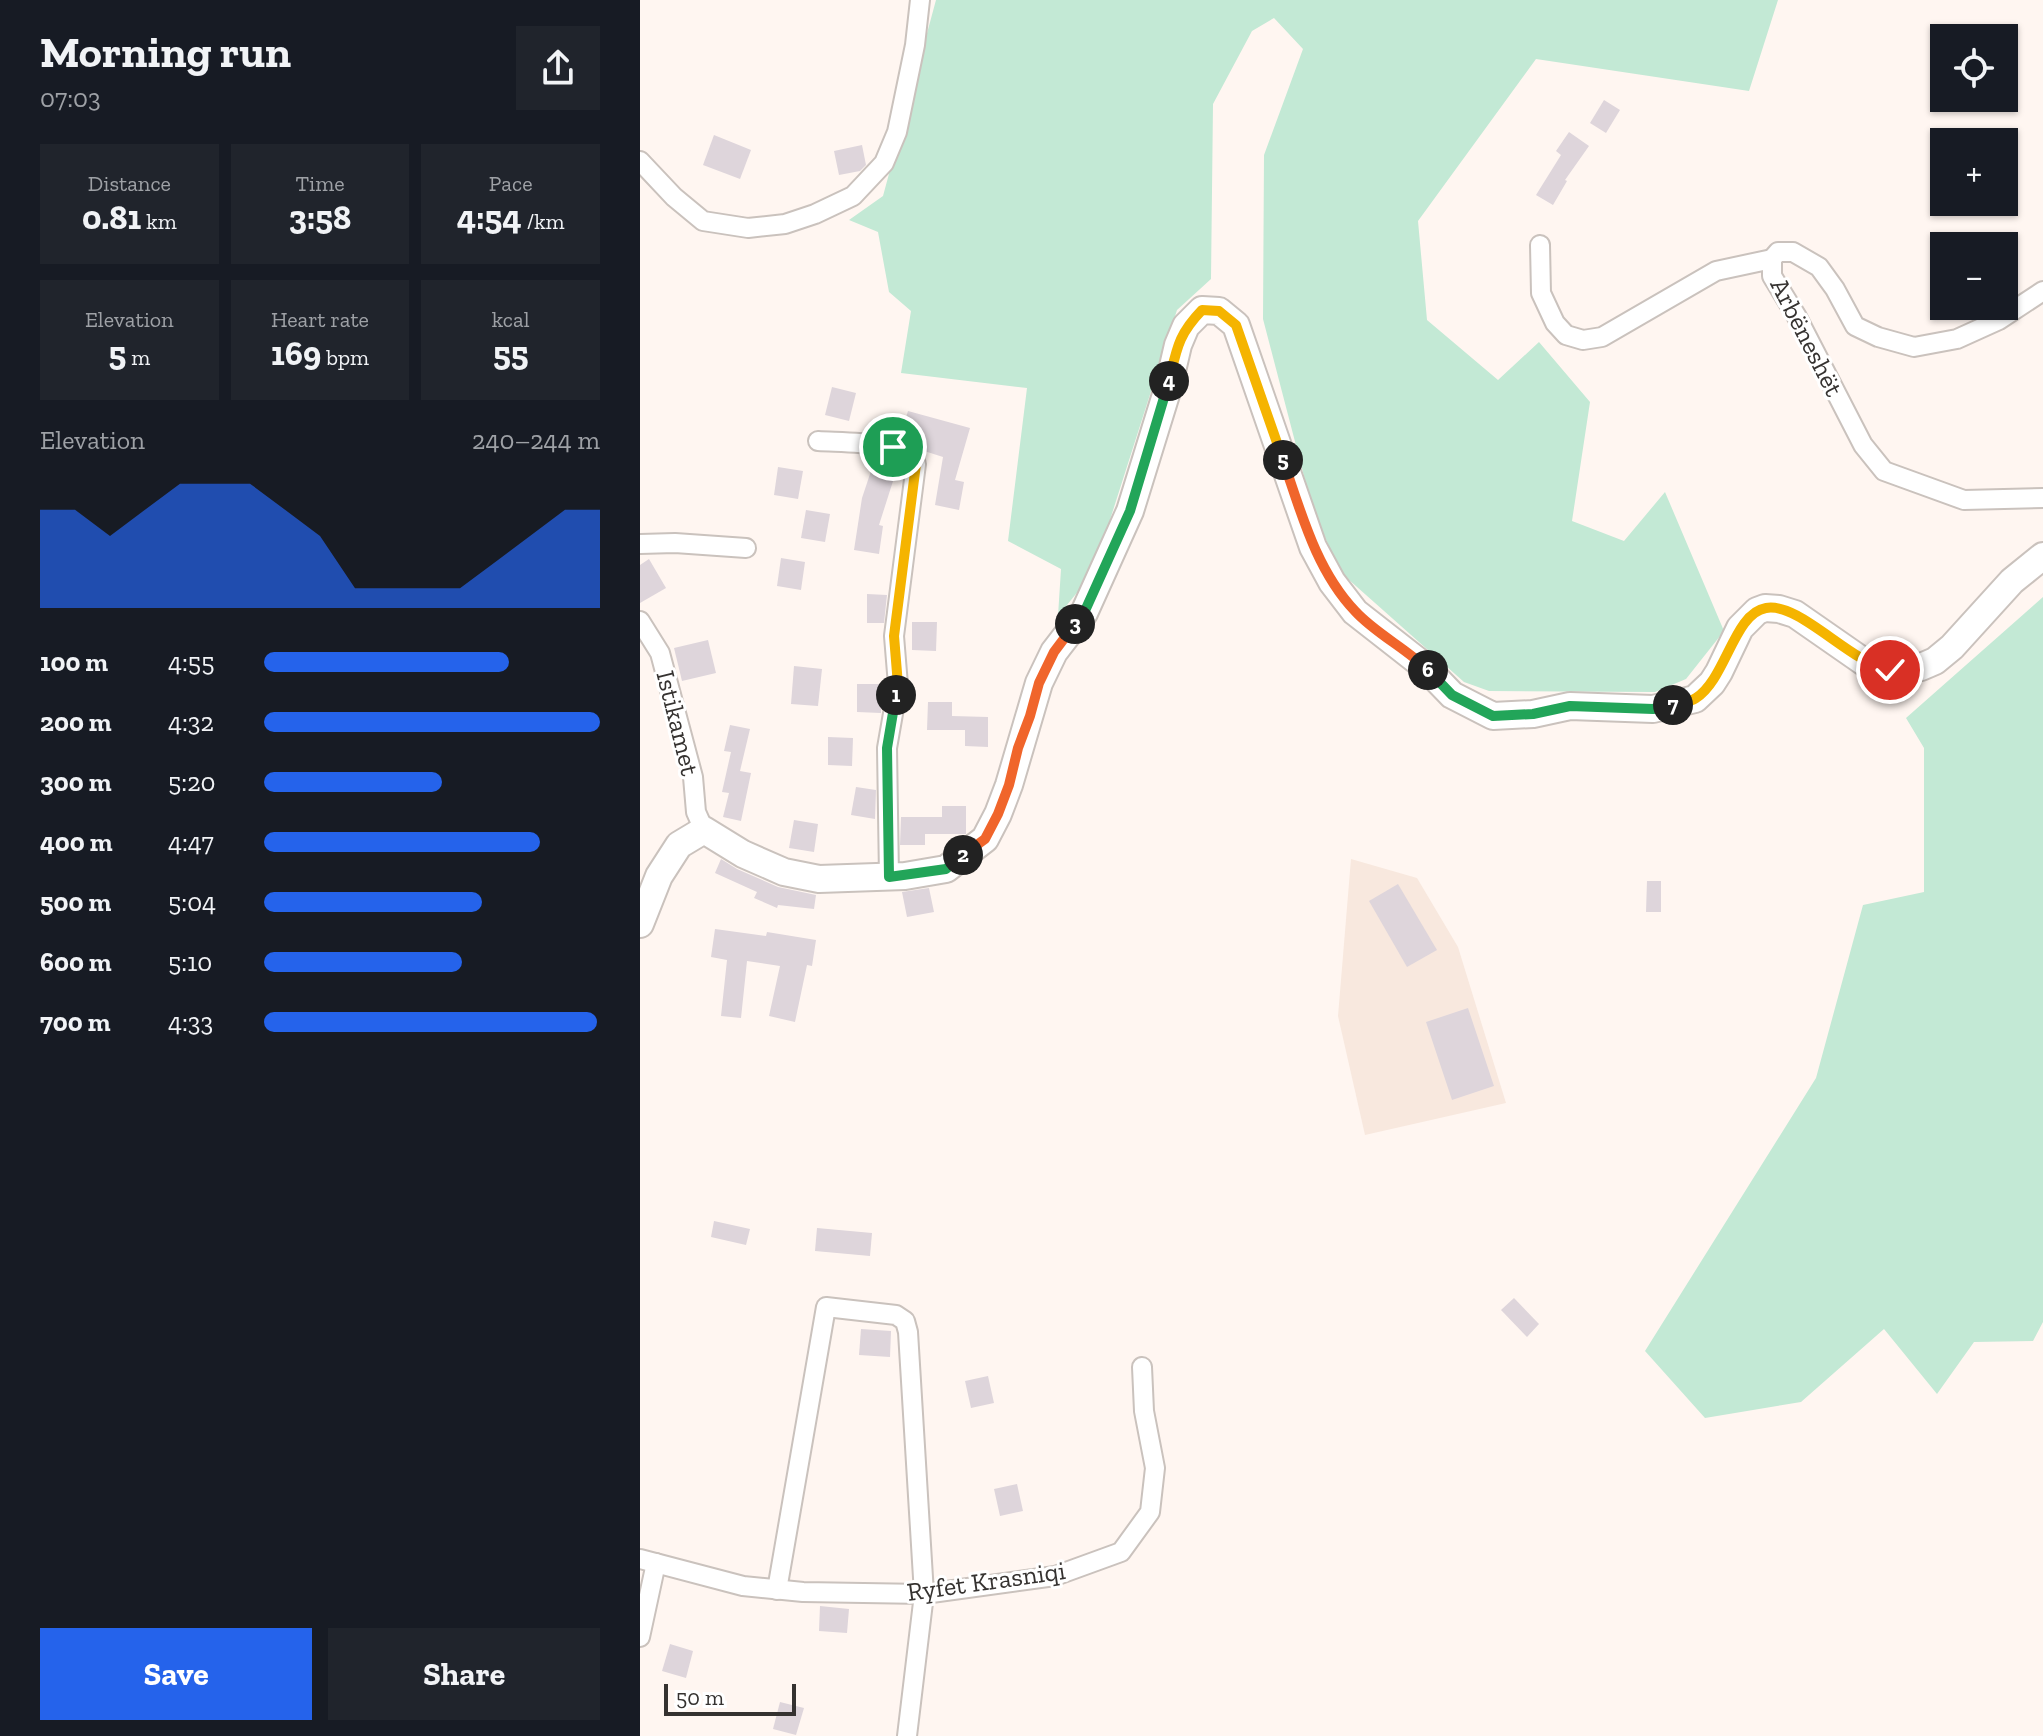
<!DOCTYPE html>
<meta charset="utf-8">
<style>
body{margin:0;font-family:"Zilla Slab",serif;background:#20242c;color:#f1f3f6;height:100vh;display:flex;flex-direction:column;font-size:30px;white-space:nowrap}
*{box-sizing:border-box;margin:0}
p{font-size:26px;color:#9ea1a6}
.icon{flex:none;width:44px;height:44px;fill:none;stroke:currentColor;stroke-width:2;stroke-linecap:round;stroke-linejoin:round}
.map{position:relative;flex:1;overflow:hidden}
.side{display:flex;flex-direction:column;background:#171b24;width:640px}
.side>*{flex:none}
.buttons{position:absolute;left:1290px;top:24px;display:grid;gap:16px}
.buttons a{display:grid;place-items:center;width:88px;height:88px;border-radius:0px;background:#171b24;box-shadow:0 2px 6px #0004;font-size:40px}
.scale{position:absolute;left:24px;bottom:20px;width:132px;box-sizing:border-box;padding-left:8px;border:4px solid #353230;border-top:0;font-size:22px;line-height:28px;white-space:nowrap;color:#353230;-webkit-text-stroke:6px #fff;paint-order:stroke}
.pin{position:absolute;display:grid;place-items:center;width:68px;height:68px;color:#fff;margin:-34px;border:4px solid #fff;border-radius:50%;box-shadow:0 2px 8px #0007}
.km{position:absolute;width:40px;height:40px;margin:-20px;border-radius:50%;background:#222;color:#fff;font-size:22px;line-height:40px;text-align:center}
.round{display:grid;place-items:center;flex:none;width:84px;height:84px;border-radius:0px;background:#20242c}
.headline{display:flex;align-items:center;justify-content:space-between;height:136px;padding:0 40px}
h1{font-size:44px;font-weight:800;line-height:60px}
.stats{display:grid;grid-template-columns:repeat(3,1fr);gap:12px;height:136px;padding:8px 40px}
.stats div{display:grid;align-content:center;border-radius:0px;background:#20242c;text-align:center}
.stats b{font-size:34px;font-weight:800}
.stats small{font-size:22px;font-weight:400}
.stats p{font-size:22px}
.chart{height:224px;padding:16px 40px}
.chart p{display:flex;justify-content:space-between}
.chart svg{width:100%;height:144px;margin-top:8px;fill:#2563eb;opacity:.7}
.cta{display:flex;gap:16px;margin-top:auto;padding:16px 40px}
.cta a{flex:1;height:92px;border-radius:0px;background:#2563eb;color:#fff;font-size:32px;font-weight:800;line-height:92px;text-align:center}
.cta a+a{background:#20242c;color:#f1f3f6}
ul{padding:0 40px;list-style:none;font-size:26px}
li{display:grid;grid-template-columns:128px 96px 1fr;align-items:center;height:60px}
li i{height:20px;border-radius:10px;background:#2563eb}
main{display:flex;flex:1;min-height:0}
.map>svg:first-child{display:block}
</style>
<main>
<section class="side">
<div class="headline"><div><h1>Morning run</h1><p>07:03</p></div><a class="round"><svg class="icon" aria-label="share" viewBox="0 0 24 24"><path d="M12 15V3M7 8l5-5 5 5M5 13v7h14v-7"/></svg></a></div>
<div class="stats">
<div><p>Distance</p><b>0.81<small> km</small></b></div>
<div><p>Time</p><b>3:58</b></div>
<div><p>Pace</p><b>4:54<small> /km</small></b></div>
</div>
<div class="stats">
<div><p>Elevation</p><b>5<small> m</small></b></div>
<div><p>Heart rate</p><b>169<small> bpm</small></b></div>
<div><p>kcal</p><b>55</b></div>
</div>
<div class="chart"><p><span>Elevation</span>240–244 m</p>
<svg viewBox="0 0 160 44" preserveAspectRatio="none"><path d="M0 44V14L10 14L20 22L30 14L40 6L50 6L60 6L70 14L80 22L90 38L100 38L110 38L120 38L130 30L140 22L150 14L160 14V44z"/></svg>
</div>
<ul>
<li><b>100 m</b>4:55<i style="width:73%"></i></li>
<li><b>200 m</b>4:32<i style="width:100%"></i></li>
<li><b>300 m</b>5:20<i style="width:53%"></i></li>
<li><b>400 m</b>4:47<i style="width:82%"></i></li>
<li><b>500 m</b>5:04<i style="width:65%"></i></li>
<li><b>600 m</b>5:10<i style="width:59%"></i></li>
<li><b>700 m</b>4:33<i style="width:99%"></i></li>
</ul>
<div class="cta"><a>Save</a><a>Share</a></div>
</section>
<div class="map">
<svg width="1403" height="1736" viewBox="0 0 1403 1736">
<rect width="100%" height="100%" fill="#fff6f1"/>
<polygon fill="#f8e8de" points="711,859 777,878 818,947 866,1103 725,1135 698,1016"/>
<g fill="#c3e9d5">
<polygon points="296,0 1138,0 1109,91 896,59 778,221 787,320 858,380 899,342 950,402 932,521 984,541 1025,492 1084,631 1046,679 1015,692 849,691 824,682 699,571 671,503 623,319 624,155 663,49 634,18 612,31 573,104 571,279 537,310 453,573 418,616 421,569 368,541 387,388 261,373 271,311 249,292 238,232 209,220 243,196"/>
<polygon points="1403,597 1403,1322 1393,1341 1334,1342 1297,1394 1244,1329 1161,1402 1065,1418 1005,1351 1176,1078 1223,905 1284,892 1284,748 1266,718"/>
</g>
<g fill="#ded5db">
<polygon points="964,100 980,110 966,133 950,123"/>
<polygon points="929,132 949,146 925,180 927,181 913,205 896,195 921,155 916,151"/>
<polygon points="74,135 111,150 100,179 63,165"/>
<polygon points="222,145 226,165 220,171 199,175 194,151"/>
<polygon points="192,387 216,393 209,421 185,415"/>
<polygon points="268,411 330,428 315,480 324,482 319,510 295,505 303,457 278,449 259,439"/>
<polygon points="138,467 163,471 158,499 134,495"/>
<polygon points="231,471 254,478 239,525 243,526 239,554 214,550 222,498"/>
<polygon points="166,510 190,514 185,542 161,538"/>
<polygon points="141,558 165,562 161,590 137,586"/>
<polygon points="9,559 26,588 0,603 0,565"/>
<polygon points="227,594 247,595 244,623 227,623"/>
<polygon points="272,622 297,622 296,651 272,650"/>
<polygon points="68,640 76,673 42,681 34,648"/>
<polygon points="154,666 182,669 178,706 151,704"/>
<polygon points="217,684 242,684 241,713 217,712"/>
<polygon points="288,702 312,702 312,716 348,717 348,747 325,746 325,730 287,730"/>
<polygon points="90,725 110,729 100,771 111,773 101,821 83,817 89,793 82,792 91,752 84,751"/>
<polygon points="188,737 213,738 212,766 188,765"/>
<polygon points="216,787 236,790 235,819 211,815"/>
<polygon points="302,806 326,806 326,834 285,834 285,845 260,845 261,817 302,817"/>
<polygon points="154,820 178,824 174,852 149,848"/>
<polygon points="81,859 97,869 138,887 176,895 174,909 138,905 137,908 114,898 117,892 75,873"/>
<polygon points="1007,881 1021,881 1021,912 1006,912"/>
<polygon points="758,884 797,950 767,967 729,901"/>
<polygon points="289,888 294,912 267,917 262,892"/>
<polygon points="75,929 126,936 127,932 176,940 172,966 167,965 155,1022 129,1016 140,966 107,961 101,1018 81,1016 87,960 71,957"/>
<polygon points="828,1008 854,1086 812,1100 786,1022"/>
<polygon points="74,1221 110,1229 106,1245 71,1237"/>
<polygon points="177,1228 232,1233 230,1256 175,1251"/>
<polygon points="874,1298 899,1324 887,1337 861,1310"/>
<polygon points="221,1329 251,1331 250,1357 219,1355"/>
<polygon points="348,1376 354,1403 331,1408 325,1381"/>
<polygon points="377,1484 383,1511 360,1516 354,1489"/>
<polygon points="180,1606 209,1609 207,1633 179,1631"/>
<polygon points="30,1644 53,1651 46,1678 22,1671"/>
<polygon points="140,1702 164,1708 156,1735 133,1729"/>
</g>
<g fill="none" stroke-linecap="round" stroke-linejoin="round">
<defs>
<g id="street">
<polyline points="0,161 34,197 63,221 108,228 145,224 175,214 213,196 244,163 257,132 275,45 280,0"/>
<polyline points="900,245 901,293 915,323 926,335 943,340 962,337 1076,271 1132,259"/>
<polyline points="1403,291 1359,320 1317,339 1274,347 1238,337 1215,326 1195,289 1179,267 1153,252 1138,252 1132,259 1132,276 1157,317 1223,445 1244,471 1324,500 1403,498"/>
<path d="M 178,441 C 208,443 257,440 276,464 L 254,636 L 258,685 L 247,748 L 249,877"/>
<polyline points="0,544 35,543 106,548"/>
<polyline points="0,621 20,653 53,777 56,812 64,830"/>
<polyline points="0,1559 103,1586 163,1592 284,1594 415,1576 481,1552 510,1512 515,1468 504,1411 502,1367"/>
<polyline points="137,1590 186,1307 256,1315 265,1321 268,1332 284,1594 267,1736"/>
<polyline points="0,1637 16,1563"/>
</g>
<polyline id="secondary" points="0,924 19,876 39,845 64,830 103,854 144,872 179,879 265,876 306,869 345,839 358,814 369,785 399,683 414,652 444,613 490,511 528,388 538,345 546,326 562,310 579,311 596,325 673,547 692,582 715,612 784,666 812,695 853,716 893,714 930,706 1013,709 1055,699 1072,683 1079,672 1100,628 1117,611 1125,608 1139,609 1155,614 1224,662 1238,668 1250,670 1281,667 1295,661 1312,647 1372,581 1403,556"/>
</defs>
<use href="#street" stroke="#cac2bd" stroke-width="22"/>
<use href="#secondary" stroke="#cac2bd" stroke-width="30"/>
<use href="#street" stroke="#fff" stroke-width="18"/>
<use href="#secondary" stroke="#fff" stroke-width="26"/>
</g>
<g fill="none" stroke-linecap="round" stroke-linejoin="round">
<defs>
<polyline id="split-1" points="253,447 270,456 276,464 254,636 258,685 256,695"/>
<polyline id="split-2" points="256,695 247,748 249,877 306,869 323,855"/>
<polyline id="split-3" points="323,855 345,839 358,814 369,785 378,748 390,716 399,683 414,652 435,624"/>
<polyline id="split-4" points="435,624 444,613 490,511 529,381"/>
<path id="split-5" d="M 529,381 C 537,348 538,335 562,310 L 579,311 L 596,325 L 643,460"/>
<path id="split-6" d="M 643,460 C 661,512 676,570 715,611 C 736,634 766,648 788,670"/>
<polyline id="split-7" points="788,670 812,695 853,716 893,714 930,706 1013,709 1033,705"/>
<path id="split-8" d="M 1033,705 C 1040,703 1050,702 1056,698 C 1086,679 1094,613 1126,608 C 1160,602 1210,663 1250,670"/>
</defs>
<use href="#split-1" stroke="#fff" stroke-width="16"/>
<use href="#split-2" stroke="#fff" stroke-width="16"/>
<use href="#split-3" stroke="#fff" stroke-width="16"/>
<use href="#split-4" stroke="#fff" stroke-width="16"/>
<use href="#split-5" stroke="#fff" stroke-width="16"/>
<use href="#split-6" stroke="#fff" stroke-width="16"/>
<use href="#split-7" stroke="#fff" stroke-width="16"/>
<use href="#split-8" stroke="#fff" stroke-width="16"/>
<use href="#split-1" stroke="#f5b400" stroke-width="10"/>
<use href="#split-2" stroke="#22a559" stroke-width="10"/>
<use href="#split-3" stroke="#f0652b" stroke-width="10"/>
<use href="#split-4" stroke="#22a559" stroke-width="10"/>
<use href="#split-5" stroke="#f5b400" stroke-width="10"/>
<use href="#split-6" stroke="#f0652b" stroke-width="10"/>
<use href="#split-7" stroke="#22a559" stroke-width="10"/>
<use href="#split-8" stroke="#f5b400" stroke-width="10"/>
</g>
<g text-anchor="middle" dominant-baseline="central" stroke-width="6" stroke-linejoin="round" paint-order="stroke">
<g font-size="26" fill="#353230" stroke="#fff">
<text transform="translate(1167 337) rotate(63)">Arbëneshët</text>
<text transform="translate(38 723) rotate(76)">Istikamet</text>
<text transform="translate(346 1581) rotate(-8)">Ryfet Krasniqi</text>
</g>
</g>
</svg>
<div class="buttons">
<a><svg class="icon" aria-label="locate" viewBox="0 0 24 24"><circle cx="12" cy="12" r="6"/><path d="M12 2v4M12 18v4M2 12h4M18 12h4"/></svg></a>
<a>+</a>
<a>−</a>
</div>
<div class="scale">50 m</div>
<div class="pin" style="left:253px;top:447px;background:#1e9e55"><svg class="icon" aria-label="arrive" viewBox="0 0 24 24"><path d="M6 21V4h12l-3 4 3 4H6"/></svg></div>
<div class="pin" style="left:1250px;top:670px;background:#d93025"><svg class="icon" aria-label="check" viewBox="0 0 24 24"><path d="M5 12l5 5 9-10"/></svg></div>
<b class="km" style="left:256px;top:695px">1</b>
<b class="km" style="left:323px;top:855px">2</b>
<b class="km" style="left:435px;top:624px">3</b>
<b class="km" style="left:529px;top:381px">4</b>
<b class="km" style="left:643px;top:460px">5</b>
<b class="km" style="left:788px;top:670px">6</b>
<b class="km" style="left:1033px;top:705px">7</b>
</div>
</main>
